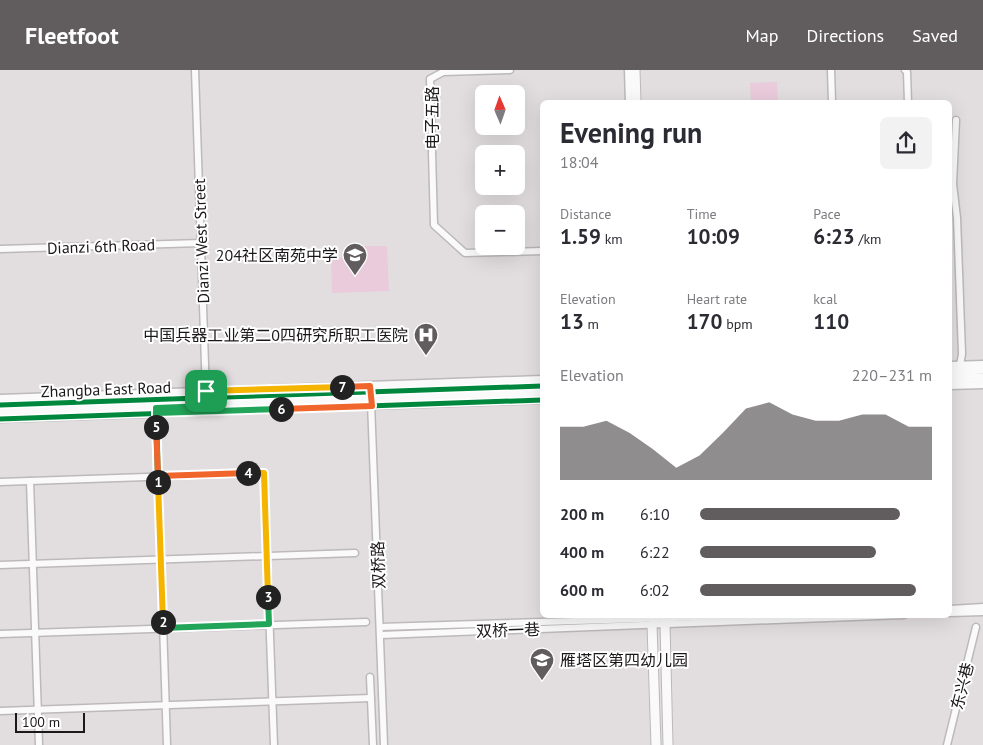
<!DOCTYPE html>
<meta charset="utf-8">
<style>
body{margin:0;font-family:"PT Sans","Noto Sans SC",sans-serif;background:#f2f2f3;color:#2b2b33;height:100vh;display:flex;flex-direction:column;font-size:19px;white-space:nowrap}
*{box-sizing:border-box;margin:0}
p{font-size:16px;color:#7c7c81}
.icon{flex:none;width:28px;height:28px;fill:none;stroke:currentColor;stroke-width:2;stroke-linecap:round;stroke-linejoin:round}
.map{position:relative;flex:1;overflow:hidden}
.details{position:absolute;left:540px;top:30px;width:412px;height:518px;display:flex;flex-direction:column;background:#fff;border-radius:8px;box-shadow:0 5px 20px #0002}
.details>*{flex:none}
.needle{width:32px;rotate:358deg}
.controls{position:absolute;left:475px;top:15px;display:grid;gap:10px}
.controls a{display:grid;place-items:center;width:50px;height:50px;border-radius:8px;background:#fff;box-shadow:0 5px 20px #0002;font-size:25px}
.scale{position:absolute;left:15px;bottom:12px;width:70px;box-sizing:border-box;padding-left:5px;border:2px solid #1b1819;border-top:0;font-size:14px;line-height:18px;white-space:nowrap;color:#1b1819;-webkit-text-stroke:4px #fff;paint-order:stroke}
.pin{position:absolute;display:grid;place-items:center;width:42px;height:42px;color:#fff;margin:-21px;border-radius:10px;box-shadow:0 2px 8px #0006}
.km{position:absolute;width:25px;height:25px;margin:-12px;border-radius:50%;background:#222;color:#fff;font-size:14px;line-height:25px;text-align:center}
.round{display:grid;place-items:center;flex:none;width:52px;height:52px;border-radius:8px;background:#f2f2f3}
.headline{display:flex;align-items:center;justify-content:space-between;height:85px;padding:0 20px}
h1{font-size:28px;font-weight:700;line-height:38px}
.metrics{display:grid;grid-template-columns:repeat(3,1fr);gap:8px;height:85px;padding:5px 20px}
.metrics div{display:grid;align-content:center}
.metrics b{font-size:21px;font-weight:700}
.metrics small{font-size:14px;font-weight:400}
.metrics p{font-size:14px}
.chart{height:140px;padding:10px 20px}
.chart p{display:flex;justify-content:space-between}
.chart svg{width:100%;height:90px;margin-top:5px;fill:#615d5f;opacity:.7}
ul{padding:0 20px;list-style:none;font-size:16px}
li{display:grid;grid-template-columns:80px 60px 1fr;align-items:center;height:38px}
li i{height:12px;border-radius:6px;background:#615d5f}
header{display:flex;align-items:center;gap:30px;box-sizing:border-box;height:70px;padding:0 25px;background:#615d5f;color:#fff}
header strong{font-size:24px}
nav{display:flex;gap:28px;margin-inline-start:auto;font-size:18px}
.map>svg:first-child{display:block}
</style>
<header>
<strong>Fleetfoot</strong>
<nav><a>Map</a><a>Directions</a><a>Saved</a></nav>
</header>
<div class="map">
<svg width="983" height="675" viewBox="0 0 983 675">
<rect width="100%" height="100%" fill="#e2dee0"/>
<g fill="#e9cbdb">
<polygon points="777,12 778,32 751,32 750,13"/>
<polygon points="362,176 387,176 389,221 332,223 331,188 362,187"/>
</g>
<g fill="none" stroke-linecap="round" stroke-linejoin="round">
<defs>
<g id="minor">
<polyline points="195,0 206,324"/>
<polyline points="510,0 443,2 430,9 434,155 465,183 542,181"/>
<polyline points="628,0 629,32"/>
<polyline points="831,0 832,32"/>
<polyline points="905,0 907,2 908,32"/>
<polyline points="956,50 953,114 957,148 962,284 960,295"/>
<polyline points="0,179 201,173"/>
<polyline points="950,295 983,294"/>
<polyline points="950,316 983,315"/>
<polyline points="0,328 542,309"/>
<polyline points="371,332 384,675"/>
<polyline points="156,339 167,675"/>
<polyline points="0,349 542,330"/>
<polyline points="30,411 39,675"/>
<polyline points="0,412 264,403 274,675"/>
<polyline points="0,495 355,483"/>
<polyline points="950,539 983,537"/>
<polyline points="950,543 983,542"/>
<polyline points="380,557 770,545"/>
<polyline points="0,564 366,552"/>
<polyline points="381,565 904,545"/>
<polyline points="370,607 373,675"/>
<polyline points="0,641 371,628"/>
<polyline points="947,675 976,557"/>
</g>
<g id="major">
<polyline points="635,0 636,32"/>
<polyline points="950,301 983,299"/>
<polyline points="950,309 983,308"/>
<polyline points="0,335 542,316"/>
<polyline points="0,343 542,324"/>
<polyline points="667,545 665,554 668,675"/>
<polyline points="656,675 652,555 657,548 657,545"/>
</g>
</defs>
<use href="#minor" stroke="#bdb9bb" stroke-width="9"/>
<use href="#major" stroke="#bdb9bb" stroke-width="11"/>
<use href="#minor" stroke="#fbfafa" stroke-width="6"/>
<use href="#major" stroke="#fbfafa" stroke-width="9"/>
<defs>
<g id="cycleway">
<polyline points="0,335 542,316"/>
<polyline points="0,349 542,330"/>
</g>
</defs>
<use href="#cycleway" stroke="#fff" stroke-width="8"/>
<use href="#cycleway" stroke="#00873e" stroke-width="5"/>
</g>
<g fill="none" stroke-linecap="round" stroke-linejoin="round">
<defs>
<polyline id="split-1" points="158,412 156,338 206,336 206,321"/>
<polyline id="split-2" points="158,412 163,552"/>
<polyline id="split-3" points="163,552 163,558 269,554 268,527"/>
<polyline id="split-4" points="248,403 264,403 268,527"/>
<polyline id="split-5" points="156,357 158,406 248,403"/>
<polyline id="split-6" points="156,357 156,343 281,339"/>
<polyline id="split-7" points="281,339 372,336 370,316 342,317"/>
<polyline id="split-8" points="206,321 342,317"/>
</defs>
<use href="#split-1" stroke="#fff" stroke-width="10"/>
<use href="#split-2" stroke="#fff" stroke-width="10"/>
<use href="#split-3" stroke="#fff" stroke-width="10"/>
<use href="#split-4" stroke="#fff" stroke-width="10"/>
<use href="#split-5" stroke="#fff" stroke-width="10"/>
<use href="#split-6" stroke="#fff" stroke-width="10"/>
<use href="#split-7" stroke="#fff" stroke-width="10"/>
<use href="#split-8" stroke="#fff" stroke-width="10"/>
<use href="#split-1" stroke="#22a559" stroke-width="6"/>
<use href="#split-2" stroke="#f5b400" stroke-width="6"/>
<use href="#split-3" stroke="#22a559" stroke-width="6"/>
<use href="#split-4" stroke="#f5b400" stroke-width="6"/>
<use href="#split-5" stroke="#f0652b" stroke-width="6"/>
<use href="#split-6" stroke="#22a559" stroke-width="6"/>
<use href="#split-7" stroke="#f0652b" stroke-width="6"/>
<use href="#split-8" stroke="#f5b400" stroke-width="6"/>
</g>
<defs>
<symbol id="school-pin" viewBox="-11 -11 22 30"><path d="M0 17L-7.5 6A9.5 9.5 0 1 1 7.5 6Z" fill="#615d5f" stroke="#fff"/><path d="M0-5L7-2L0 1L-7-2ZM-4 1L0 2.5L4 1V4Q0 6-4 4Z" fill="#fff"/></symbol>
<symbol id="hospital-pin" viewBox="-11 -11 22 30"><path d="M0 17L-7.5 6A9.5 9.5 0 1 1 7.5 6Z" fill="#615d5f" stroke="#fff"/><path d="M-5-5h3v3.5h4V-5h3V5h-3V1.5h-4V5h-3Z" fill="#fff"/></symbol>
</defs>
<g fill-rule="evenodd">
<use href="#school-pin" x="341" y="171" width="28" height="38"/>
<use href="#hospital-pin" x="412" y="251" width="28" height="38"/>
<use href="#school-pin" x="528" y="576" width="28" height="38"/>
</g>
<g text-anchor="middle" dominant-baseline="central" stroke-width="4" stroke-linejoin="round" paint-order="stroke">
<g font-size="16" fill="#1b1819" stroke="#fff">
<text transform="translate(432 48) rotate(-90)">电子五路</text>
<text transform="translate(201 171) rotate(-92)">Dianzi West Street</text>
<text transform="translate(101 176) rotate(-2)">Dianzi 6th Road</text>
<text transform="translate(106 319) rotate(-2)">Zhangba East Road</text>
<text transform="translate(378 495) rotate(-92)">双桥路</text>
<text transform="translate(508 560) rotate(-2)">双桥一巷</text>
<text transform="translate(962 616) rotate(-76)">东兴巷</text>
</g>
<g font-size="16" fill="#1b1819" stroke="#fff" text-anchor="end">
<text x="338" y="185">204社区南苑中学</text>
<text x="408" y="265">中国兵器工业第二0四研究所职工医院</text>
<text x="560" y="590" text-anchor="start">雁塔区第四幼儿园</text>
</g>
</g>
</svg>
<div class="controls">
<a><svg class="needle" viewBox="-14 -14 28 28"><path d="M0-13l5 13h-10z" fill="#e53935"/><path d="M0 13l5-13h-10z" fill="#7c7c81"/></svg></a>
<a>+</a>
<a>−</a>
</div>
<div class="scale">100 m</div>
<div class="pin" style="left:206px;top:321px;background:#1e9e55"><svg class="icon" aria-label="arrive" viewBox="0 0 24 24"><path d="M6 21V4h12l-3 4 3 4H6"/></svg></div>
<b class="km" style="left:158px;top:412px">1</b>
<b class="km" style="left:163px;top:552px">2</b>
<b class="km" style="left:268px;top:527px">3</b>
<b class="km" style="left:248px;top:403px">4</b>
<b class="km" style="left:156px;top:357px">5</b>
<b class="km" style="left:281px;top:339px">6</b>
<b class="km" style="left:342px;top:317px">7</b>
<section class="details">
<div class="headline"><div><h1>Evening run</h1><p>18:04</p></div><a class="round"><svg class="icon" aria-label="share" viewBox="0 0 24 24"><path d="M12 15V3M7 8l5-5 5 5M5 13v7h14v-7"/></svg></a></div>
<div class="metrics">
<div><p>Distance</p><b>1.59<small> km</small></b></div>
<div><p>Time</p><b>10:09</b></div>
<div><p>Pace</p><b>6:23<small> /km</small></b></div>
</div>
<div class="metrics">
<div><p>Elevation</p><b>13<small> m</small></b></div>
<div><p>Heart rate</p><b>170<small> bpm</small></b></div>
<div><p>kcal</p><b>110</b></div>
</div>
<div class="chart"><p><span>Elevation</span>220–231 m</p>
<svg viewBox="0 0 160 44" preserveAspectRatio="none"><path d="M0 44V18L10 18L20 15L30 21L40 29L50 38L60 32L70 21L80 9L90 6L100 12L110 15L120 15L130 12L140 12L150 18L160 18V44z"/></svg>
</div>
<ul>
<li><b>200 m</b>6:10<i style="width:86%"></i></li>
<li><b>400 m</b>6:22<i style="width:76%"></i></li>
<li><b>600 m</b>6:02<i style="width:93%"></i></li>
</ul>
</section>
</div>
